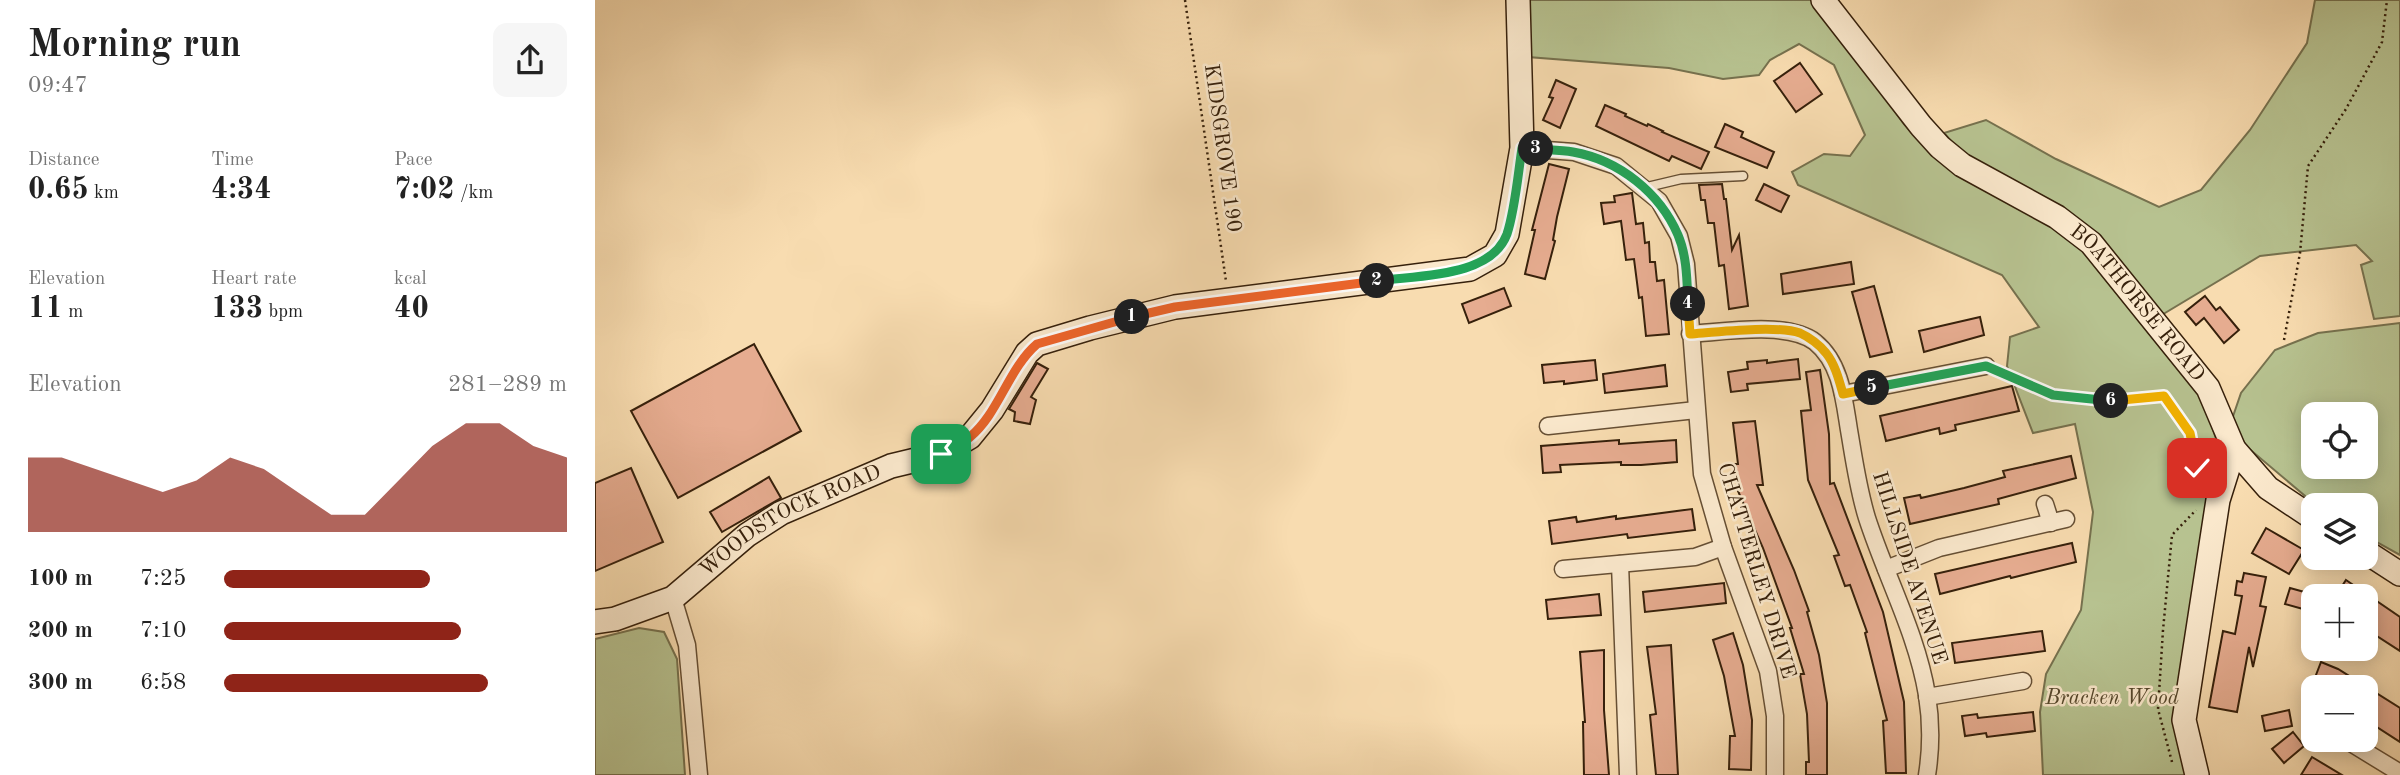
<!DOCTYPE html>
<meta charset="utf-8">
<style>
body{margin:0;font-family:"Old Standard TT",serif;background:#f6f6f6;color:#222;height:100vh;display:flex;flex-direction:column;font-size:26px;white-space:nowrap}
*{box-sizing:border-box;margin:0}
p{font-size:23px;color:#767676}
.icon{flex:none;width:38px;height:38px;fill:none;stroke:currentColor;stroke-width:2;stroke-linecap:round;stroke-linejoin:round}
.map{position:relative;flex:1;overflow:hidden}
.sheet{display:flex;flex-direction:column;background:#fff;width:595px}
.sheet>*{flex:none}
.fabs{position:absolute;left:1706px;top:402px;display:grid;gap:14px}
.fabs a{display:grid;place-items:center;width:77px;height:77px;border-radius:14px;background:#fff;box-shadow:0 4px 18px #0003;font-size:35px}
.pin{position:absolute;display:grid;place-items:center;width:60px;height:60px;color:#fff;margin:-30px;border-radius:14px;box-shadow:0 4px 10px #0006}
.km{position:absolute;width:35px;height:35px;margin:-18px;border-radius:50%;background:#222;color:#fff;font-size:19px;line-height:35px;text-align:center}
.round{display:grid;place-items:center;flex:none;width:74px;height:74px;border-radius:14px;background:#f6f6f6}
.summary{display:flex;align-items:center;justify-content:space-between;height:119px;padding:0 28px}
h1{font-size:38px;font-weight:700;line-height:52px}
.metrics{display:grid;grid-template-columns:repeat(3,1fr);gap:10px;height:119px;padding:7px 28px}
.metrics div{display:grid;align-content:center}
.metrics b{font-size:30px;font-weight:700}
.metrics small{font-size:19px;font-weight:400}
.metrics p{font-size:19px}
.chart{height:196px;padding:14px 28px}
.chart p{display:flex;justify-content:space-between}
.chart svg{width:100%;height:126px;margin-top:7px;fill:#8f2418;opacity:.7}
ul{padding:0 28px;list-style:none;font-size:23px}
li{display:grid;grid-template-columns:112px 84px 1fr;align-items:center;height:52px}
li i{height:18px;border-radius:9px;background:#8f2418}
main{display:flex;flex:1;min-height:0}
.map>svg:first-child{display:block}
</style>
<main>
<section class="sheet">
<div class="summary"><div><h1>Morning run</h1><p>09:47</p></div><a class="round"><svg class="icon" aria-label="share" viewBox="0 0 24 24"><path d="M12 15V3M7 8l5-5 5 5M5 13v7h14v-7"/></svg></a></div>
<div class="metrics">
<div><p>Distance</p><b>0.65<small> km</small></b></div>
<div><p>Time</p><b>4:34</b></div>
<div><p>Pace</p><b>7:02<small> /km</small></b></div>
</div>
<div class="metrics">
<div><p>Elevation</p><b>11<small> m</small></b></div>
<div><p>Heart rate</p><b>133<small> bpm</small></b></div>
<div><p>kcal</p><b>40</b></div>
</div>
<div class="chart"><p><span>Elevation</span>281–289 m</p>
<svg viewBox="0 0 160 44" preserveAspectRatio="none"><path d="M0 44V18L10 18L20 22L30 26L40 30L50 26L60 18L70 22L80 30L90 38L100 38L110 26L120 14L130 6L140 6L150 14L160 18V44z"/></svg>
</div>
<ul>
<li><b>100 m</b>7:25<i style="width:60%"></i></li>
<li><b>200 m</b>7:10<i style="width:69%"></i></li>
<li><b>300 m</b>6:58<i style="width:77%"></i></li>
</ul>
</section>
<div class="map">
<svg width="1805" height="775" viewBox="0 0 1805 775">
<rect width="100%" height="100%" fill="#f8dcb0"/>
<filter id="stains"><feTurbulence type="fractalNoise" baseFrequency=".00286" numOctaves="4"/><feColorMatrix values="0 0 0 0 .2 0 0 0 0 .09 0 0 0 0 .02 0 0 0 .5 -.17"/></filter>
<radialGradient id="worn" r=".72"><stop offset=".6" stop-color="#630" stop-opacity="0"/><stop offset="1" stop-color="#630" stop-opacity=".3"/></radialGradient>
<g fill="#b7c290" stroke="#76714e" stroke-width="2" fill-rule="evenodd">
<polygon points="934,0 1220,0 1309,124 1336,153 1474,234 1498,258 1607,396 1624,448 1595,626 1602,775 1448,775 1445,712 1451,674 1486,610 1498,512 1480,424 1438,433 1412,366 1415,337 1444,327 1407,275 1203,185 1197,172 1229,154 1255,156 1270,135 1239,65 1204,44 1175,60 1164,75 1128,79 1074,68 933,57"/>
<polygon points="1720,0 1805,0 1805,316 1779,319 1766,265 1777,261 1761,245 1665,256 1565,316 1501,238 1372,159 1349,133 1391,120 1461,159 1564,207 1606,190 1655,130 1712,43"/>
<path d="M 1805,323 L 1805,555 L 1771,536 L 1771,506 L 1722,506 L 1633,431 L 1646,393 L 1680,350 L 1723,333 ZM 1718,415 L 1771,415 L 1771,467 L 1718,467 Z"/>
<polygon points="44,628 69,632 82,659 90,775 0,775 0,639"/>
</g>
<g fill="#e6ac90" stroke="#36200b" stroke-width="2">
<polygon points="1205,63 1227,94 1201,112 1179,81"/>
<polygon points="961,80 981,89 965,128 948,120 958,98 954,97"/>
<polygon points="1010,105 1031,114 1030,116 1052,126 1053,124 1068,131 1067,132 1114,152 1106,169 1077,156 1074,161 1001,126"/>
<polygon points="1130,124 1148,132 1146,137 1179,152 1172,168 1120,147"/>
<polygon points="954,164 974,169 962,217 958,240 960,241 950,279 930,274 940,230 937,230"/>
<polygon points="1127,184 1129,199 1131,199 1137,250 1144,235 1153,306 1134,309 1129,265 1124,266 1119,223 1113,223 1110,200 1106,200 1104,185"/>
<polygon points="1169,184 1194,196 1186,212 1161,200"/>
<polygon points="1037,193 1041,224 1048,223 1050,243 1054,242 1055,262 1060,262 1062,281 1069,280 1074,334 1051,336 1047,297 1044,298 1039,259 1031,260 1026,221 1009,224 1006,203 1020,202 1019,196"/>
<polygon points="1256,262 1259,284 1188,294 1186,274"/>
<polygon points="1279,286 1297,352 1275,357 1257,292"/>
<polygon points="909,288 916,306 874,323 867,304"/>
<polygon points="1610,296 1621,310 1625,307 1644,330 1629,343 1609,318 1601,325 1590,312"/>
<polygon points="1385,317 1389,335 1329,352 1324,331"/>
<polygon points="159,344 206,431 83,498 36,411"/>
<polygon points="1203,359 1205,379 1152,384 1153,390 1136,392 1133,372 1153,369 1152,362 1172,360 1172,363"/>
<polygon points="1000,360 1002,380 969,384 969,381 949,383 947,365"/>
<polygon points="442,363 453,369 436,397 441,400 435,424 419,421 420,412 414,409"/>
<polygon points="1070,365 1072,386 1010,393 1008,374"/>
<polygon points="1225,370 1234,434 1235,484 1239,483 1288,612 1309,702 1311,773 1291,773 1288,721 1292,720 1270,633 1272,632 1255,585 1250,586 1239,556 1244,555 1213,480 1206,411 1216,410 1211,372"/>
<polygon points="1417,386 1424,411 1360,425 1361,430 1345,434 1344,428 1291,441 1285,416"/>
<polygon points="1160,421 1168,485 1162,485 1199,570 1214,611 1212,612 1224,655 1232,703 1232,775 1211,775 1211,762 1214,762 1212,714 1205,674 1209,674 1195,628 1197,628 1168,548 1143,491 1140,464 1143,464 1138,423"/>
<polygon points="1024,440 1024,444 1081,440 1082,462 1046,465 1026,465 1026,462 965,465 966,472 948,473 946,446"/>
<polygon points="1476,456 1481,478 1403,499 1404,504 1315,524 1309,498 1325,495 1326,498 1369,488 1410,477 1408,471"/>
<polygon points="36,468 68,542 0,571 0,483"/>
<polygon points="174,477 186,498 127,532 115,512"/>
<polygon points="1097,509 1100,530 1033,538 1032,534 957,544 954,521 981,517 982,522 1021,516 1021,519"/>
<polygon points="1671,528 1709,550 1694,574 1657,553"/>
<polygon points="1477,543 1481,562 1416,578 1415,576 1345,594 1340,574"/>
<polygon points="1649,573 1671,577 1665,606 1671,607 1658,667 1654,647 1642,712 1614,707 1628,631 1640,634 1647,596 1640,595 1642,581 1647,582"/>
<polygon points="1751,580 1805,617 1805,651 1771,629 1771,597 1740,597"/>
<polygon points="1129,583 1131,603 1050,612 1048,592"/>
<polygon points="1695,588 1713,593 1708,609 1690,604"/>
<polygon points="1004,594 1006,615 953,619 951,600"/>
<polygon points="1447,631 1450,651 1360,663 1357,643"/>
<polygon points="1138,633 1148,665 1157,720 1156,770 1134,769 1135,736 1140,736 1129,676 1118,640"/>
<polygon points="1076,645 1083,775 1061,775 1055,715 1061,714 1052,647"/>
<polygon points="1009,650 1009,710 1014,775 989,775 988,722 990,722 985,652"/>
<polygon points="1726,662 1743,669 1805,708 1805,742 1771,720 1771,688 1716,688"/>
<polygon points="1694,710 1697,726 1670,731 1667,716"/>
<polygon points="1438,712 1440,731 1392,737 1391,733 1370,736 1367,716 1382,714 1383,718"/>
<polygon points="1698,732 1709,746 1689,763 1677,749"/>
<polygon points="1717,757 1747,775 1706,775"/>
</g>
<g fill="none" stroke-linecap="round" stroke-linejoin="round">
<defs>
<polyline id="lane" points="1048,188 1086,179 1148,176"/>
<g id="street">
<polyline points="927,148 979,152 1021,166 1064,201 1084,236 1091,264 1107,474 1128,547 1173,671 1180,716 1180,775"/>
<path d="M 1095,334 C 1129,332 1193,321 1220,342 C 1246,363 1249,399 1254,430 C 1259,459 1263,489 1272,518 C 1291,577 1322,634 1332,695 C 1336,720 1336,750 1332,775"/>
<polyline points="1248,394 1391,366"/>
<polyline points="953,426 1101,410"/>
<polyline points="1450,504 1456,523"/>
<polyline points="1025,564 1033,775"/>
<polyline points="968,569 1100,557 1128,547"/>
<polyline points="1291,569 1344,548 1471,519"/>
<polyline points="78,598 92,645 104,775"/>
<polyline points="1332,697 1428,681"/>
<polyline points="1751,740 1805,773"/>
</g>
<g id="secondary">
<path id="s1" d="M 1228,0 L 1326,126 L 1345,147 L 1367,165 L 1462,217 L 1496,243 L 1613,388 L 1639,449 L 1673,488 L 1718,518"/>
<polyline points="1771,552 1805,574"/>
<path id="s2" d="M 0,622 L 20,619 L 78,598 L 152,535 L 186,513 L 296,466 L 346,454 L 375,437 L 397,410 L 432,353 L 442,344 L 495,328 L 580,307 L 875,269 L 900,255 L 912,234 L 927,148 L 923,0"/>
<polyline points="1602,775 1589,720 1623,500 1639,449"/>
</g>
</defs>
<use href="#lane" stroke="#664f34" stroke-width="11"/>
<use href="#street" stroke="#664f34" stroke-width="19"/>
<use href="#secondary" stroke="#36200b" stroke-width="26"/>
<g stroke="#36200b" stroke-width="2.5" stroke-dasharray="2 3.5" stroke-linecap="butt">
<polyline points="590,0 631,281"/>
<polyline points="1689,340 1705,253 1713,166 1751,109 1787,42 1792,0"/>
<polyline points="1406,373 1458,395 1521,402 1569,396 1595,433 1602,468 1610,472"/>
<polyline points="1577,762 1563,709 1568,630 1577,535 1601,510"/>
</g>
<use href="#lane" stroke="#fae8cc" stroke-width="8"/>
<use href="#street" stroke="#fae8cc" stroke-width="16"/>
<use href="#secondary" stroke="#fae8cc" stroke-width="23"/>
</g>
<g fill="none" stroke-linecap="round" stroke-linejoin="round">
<defs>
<path id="split-1" d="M 346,454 C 355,448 367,444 375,437 C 404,413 413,369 442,344 L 537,317"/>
<polyline id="split-2" points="537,317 580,307 782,281"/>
<path id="split-3" d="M 782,281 C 822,275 896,278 912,234 C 920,210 923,174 927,148 L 941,149"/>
<path id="split-4" d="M 941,149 C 953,150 966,150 978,152 C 1024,160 1065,193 1083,235 C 1092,256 1092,281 1093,304"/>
<path id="split-5" d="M 1093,304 L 1095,334 C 1121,332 1183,325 1205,333 C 1214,337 1225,345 1231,353 C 1240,364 1244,380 1248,394 L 1277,388"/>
<polyline id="split-6" points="1277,388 1391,366 1458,395 1516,401"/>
<polyline id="split-7" points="1516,401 1569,396 1595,433 1602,468"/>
</defs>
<use href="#split-1" stroke="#fff" stroke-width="14"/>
<use href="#split-2" stroke="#fff" stroke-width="14"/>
<use href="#split-3" stroke="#fff" stroke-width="14"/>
<use href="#split-4" stroke="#fff" stroke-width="14"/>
<use href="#split-5" stroke="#fff" stroke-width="14"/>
<use href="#split-6" stroke="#fff" stroke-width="14"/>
<use href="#split-7" stroke="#fff" stroke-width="14"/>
<use href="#split-1" stroke="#f0652b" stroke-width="9"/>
<use href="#split-2" stroke="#f0652b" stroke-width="9"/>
<use href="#split-3" stroke="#22a559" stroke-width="9"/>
<use href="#split-4" stroke="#22a559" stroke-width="9"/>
<use href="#split-5" stroke="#f5b400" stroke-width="9"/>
<use href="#split-6" stroke="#22a559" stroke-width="9"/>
<use href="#split-7" stroke="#f5b400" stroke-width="9"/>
</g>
<g text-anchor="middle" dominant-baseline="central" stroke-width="5" stroke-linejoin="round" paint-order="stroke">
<g font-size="21" fill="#36200b" stroke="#fae8cc">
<text transform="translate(627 148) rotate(82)">KIDSGROVE 190</text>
<text stroke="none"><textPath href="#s1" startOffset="443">BOATHORSE ROAD</textPath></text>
<text stroke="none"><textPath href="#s2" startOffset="224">WOODSTOCK ROAD</textPath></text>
<text transform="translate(1314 568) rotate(72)">HILLSIDE AVENUE</text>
<text transform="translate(1161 571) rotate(73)">CHATTERLEY DRIVE</text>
</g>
<g font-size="21" font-style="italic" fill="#56482c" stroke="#fae8cc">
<text x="1517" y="698">Bracken Wood</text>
</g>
</g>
<rect width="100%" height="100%" filter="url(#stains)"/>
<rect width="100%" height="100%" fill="url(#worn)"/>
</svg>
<div class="fabs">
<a><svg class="icon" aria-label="locate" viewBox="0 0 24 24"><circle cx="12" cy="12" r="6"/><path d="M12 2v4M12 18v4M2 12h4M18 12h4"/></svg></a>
<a><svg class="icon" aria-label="layers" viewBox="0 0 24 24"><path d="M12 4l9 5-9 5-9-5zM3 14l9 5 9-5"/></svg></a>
<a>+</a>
<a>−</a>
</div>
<div class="pin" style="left:346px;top:454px;background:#1e9e55"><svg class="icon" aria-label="arrive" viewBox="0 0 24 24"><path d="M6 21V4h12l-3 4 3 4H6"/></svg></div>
<div class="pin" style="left:1602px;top:468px;background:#d93025"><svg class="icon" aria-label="check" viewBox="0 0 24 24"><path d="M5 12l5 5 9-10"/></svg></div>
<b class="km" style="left:537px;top:317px">1</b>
<b class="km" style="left:782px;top:281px">2</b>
<b class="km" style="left:941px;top:149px">3</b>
<b class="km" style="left:1093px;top:304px">4</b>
<b class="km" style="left:1277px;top:388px">5</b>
<b class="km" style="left:1516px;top:401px">6</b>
</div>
</main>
